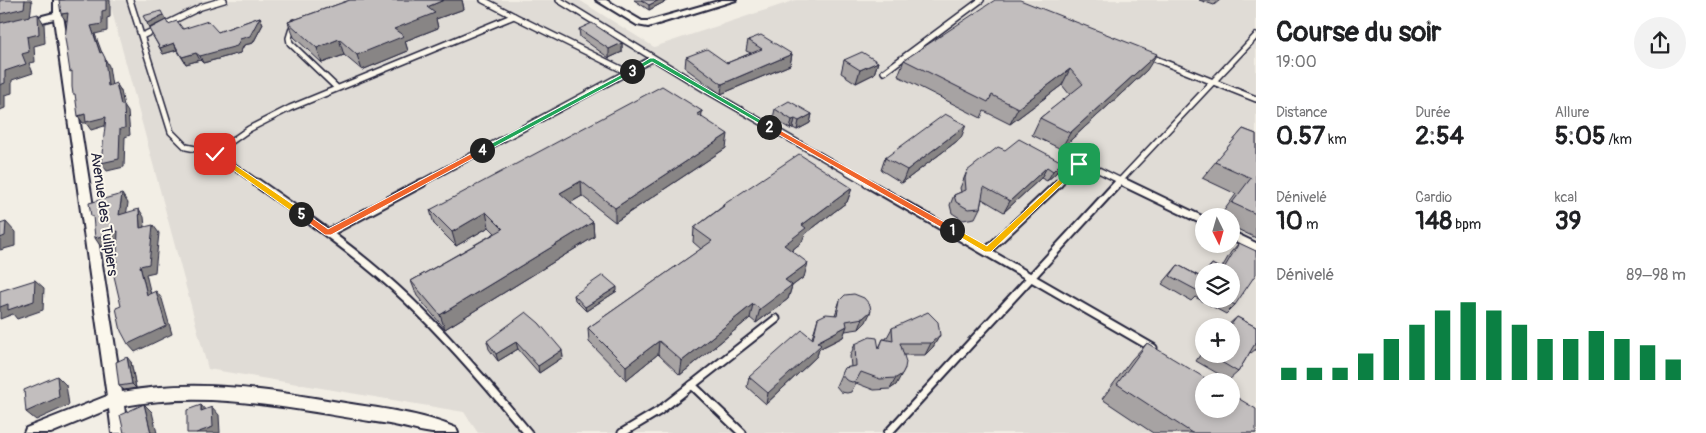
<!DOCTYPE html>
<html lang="fr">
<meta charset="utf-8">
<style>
body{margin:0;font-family:Pangolin,sans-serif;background:#f2f2f2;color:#202124;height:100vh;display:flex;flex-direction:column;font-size:19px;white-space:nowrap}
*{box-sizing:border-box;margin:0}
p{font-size:16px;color:#757577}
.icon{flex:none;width:28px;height:28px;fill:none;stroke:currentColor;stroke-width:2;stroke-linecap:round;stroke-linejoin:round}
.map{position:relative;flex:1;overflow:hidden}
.panel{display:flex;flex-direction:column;background:#fff;width:450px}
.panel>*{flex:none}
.needle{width:32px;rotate:175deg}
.fabs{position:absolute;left:1195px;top:208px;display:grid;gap:10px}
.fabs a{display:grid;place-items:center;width:45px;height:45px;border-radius:50%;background:#fff;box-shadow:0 2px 8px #0003;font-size:25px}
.pin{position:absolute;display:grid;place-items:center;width:42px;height:42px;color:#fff;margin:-21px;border-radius:10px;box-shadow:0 2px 8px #0006}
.km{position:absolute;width:25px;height:25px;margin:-12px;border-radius:50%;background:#222;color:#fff;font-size:14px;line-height:25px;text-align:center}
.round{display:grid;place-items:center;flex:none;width:52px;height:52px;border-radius:26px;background:#f2f2f2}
.head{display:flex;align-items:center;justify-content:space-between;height:85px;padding:0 20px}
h1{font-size:28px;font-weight:700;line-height:38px}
.stats{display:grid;grid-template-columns:repeat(3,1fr);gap:8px;height:85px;padding:5px 20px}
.stats div{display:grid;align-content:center}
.stats b{font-size:25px;font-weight:700}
.stats small{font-size:14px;font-weight:400}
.stats p{font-size:14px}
.chart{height:140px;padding:10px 20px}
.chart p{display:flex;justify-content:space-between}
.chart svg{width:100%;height:90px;margin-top:5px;stroke:#0b8043;stroke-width:6}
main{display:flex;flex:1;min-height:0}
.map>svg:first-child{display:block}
</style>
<main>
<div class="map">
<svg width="1256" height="433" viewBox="0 0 1256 433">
<rect width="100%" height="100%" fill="#f2eee5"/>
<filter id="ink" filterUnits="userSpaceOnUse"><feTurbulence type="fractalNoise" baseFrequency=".02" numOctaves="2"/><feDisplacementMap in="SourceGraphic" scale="10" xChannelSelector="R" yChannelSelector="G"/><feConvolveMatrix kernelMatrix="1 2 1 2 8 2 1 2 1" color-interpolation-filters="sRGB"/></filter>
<g filter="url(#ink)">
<path fill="#e0dcd6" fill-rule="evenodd" d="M 109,0 L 579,0 L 654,47 L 796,0 L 1256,0 L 1256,433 L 478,433 L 464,412 L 208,369 ZM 1204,216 L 1231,216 L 1231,244 L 1204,244 ZM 1204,271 L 1231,271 L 1231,299 L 1204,299 ZM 1204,326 L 1231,326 L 1231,354 L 1204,354 ZM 1204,381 L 1231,381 L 1231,409 L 1204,409 Z"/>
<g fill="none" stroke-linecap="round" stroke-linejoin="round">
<defs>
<g id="service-far1">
<polyline points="130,0 171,132 186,147 215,153 259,184"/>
<polyline points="483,0 514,16"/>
<polyline points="559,0 706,90 869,184"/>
<polyline points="294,22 289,38 290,43 337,88"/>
<polyline points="142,36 201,7 224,0"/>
<polyline points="1148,56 1256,99"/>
<polyline points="884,72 981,0"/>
<polyline points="215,153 249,129 290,108 514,16 629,73"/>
<polyline points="419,184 652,59"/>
<polyline points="1058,184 1079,164 1084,163 1127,184"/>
<polyline points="1117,184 1256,36"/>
</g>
<g id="service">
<path d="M 257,183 C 309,219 362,256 408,300 C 451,341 490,387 528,433"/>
<polyline points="867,183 1153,348"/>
<polyline points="1125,183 1204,221"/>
<polyline points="328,233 422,183"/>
<polyline points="1231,235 1256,247"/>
<polyline points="988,250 1059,183"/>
<polyline points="692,385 742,433"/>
<polyline points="622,433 659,411 776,319"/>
<polyline points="888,433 1118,183"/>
</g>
<g id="minor">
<path d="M 54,0 L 62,0 L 63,15 L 122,392 C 197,378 270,390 345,403 C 383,409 420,413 456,428 L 458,433 C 449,433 440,433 432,433 C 416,431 399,425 383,423 C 297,410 211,389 124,406 L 128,433 L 112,433 L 109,409 L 51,433 L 24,433 L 26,428 L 107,396 L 54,19 L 0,33 L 0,27 L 54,13 Z"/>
<polygon points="596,0 606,0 642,21 648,21 722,0 736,0 648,27 637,25"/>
</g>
</defs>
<use href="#service-far1" stroke="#22223b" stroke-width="8"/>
<use href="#service" stroke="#22223b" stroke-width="11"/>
<use href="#minor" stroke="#22223b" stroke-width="4"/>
<use href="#service-far1" stroke="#fbf7ec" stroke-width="5"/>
<use href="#service" stroke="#fbf7ec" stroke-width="7"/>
<use href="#minor" fill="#fbf7ec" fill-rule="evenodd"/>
</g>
<g fill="#a7a3a3" stroke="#22223b">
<polygon points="350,0 462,0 464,9 436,19 438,28 405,41 408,51 362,70 344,55 322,63 294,37 288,22"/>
<polygon points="634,0 668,0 649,10"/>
<polygon points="1199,0 1220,0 1214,5"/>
<polygon points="260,17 263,24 253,43 244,45 240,53 203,63 200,60 186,64 177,50 163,54 149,29 168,24 183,29 218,32"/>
<polygon points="579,29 622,43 622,52 609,58 580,37"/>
<polygon points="748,40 792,54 790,65 721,94 685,68 686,57 727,63 751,53 746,51"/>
<polygon points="844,60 878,62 874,74 856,83 841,73"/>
<polygon points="904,60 1147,70 1061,149 1032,135 1040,118 1070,95 1062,85 1010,124 984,111 981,118 898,76"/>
<polygon points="775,109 812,114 810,123 797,130 793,128 790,129 773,118"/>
<polygon points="702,111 701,117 726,148 615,222 582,196 570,203 593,222 594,237 445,329 417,296 411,281 495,233 489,227 456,246 434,224 430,210"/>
<polygon points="1243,129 1256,134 1256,238 1231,226 1231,216 1220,216 1236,194 1202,178"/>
<polygon points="961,138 902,183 881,170 885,158"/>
<polygon points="1062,162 1056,173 1047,181 1041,178 1004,212 982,199 980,208 975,218 963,220 952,213 950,205 954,195 961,192 960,188 967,171"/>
<polygon points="852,188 847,202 805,234 802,242 792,250 804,277 792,286 788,299 756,323 750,318 680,375 658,354 626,380 589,342 588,328 701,249 693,242 694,228 722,207 723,205"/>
<polygon points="1239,243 1235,305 1226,314 1195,297 1191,301 1162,284 1178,265 1201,277 1204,274 1204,299 1231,299 1231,271 1206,271 1212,264 1221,269 1231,252"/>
<polygon points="617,291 586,311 575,300 574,295"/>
<polygon points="845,295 866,322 859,329 845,331 843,337 819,349 817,356 766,404 747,387 749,377 812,338 818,318 835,315 840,300"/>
<polygon points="1237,317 1256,327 1256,349 1251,353 1250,352 1238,372 1229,380 1196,361 1204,349 1204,354 1231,354 1231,326 1227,326"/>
<polygon points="539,323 563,357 539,373 518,349 498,361 489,349 487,341"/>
<polygon points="892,328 940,335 933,347 925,355 904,355 896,385 890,389 874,390 856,383 851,392 847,393 841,392 836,386 844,368 851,367 850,356 855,344 879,348 883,339 886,339"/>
<polygon points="1147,343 1256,433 1153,433 1102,399 1132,359"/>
<polygon points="131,362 136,388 124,390 119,386"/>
</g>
<g fill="#888585" stroke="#22223b">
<polygon points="25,0 31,0 32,2 30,17 0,25 0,14"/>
<polygon points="106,0 110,0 110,17 107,18 107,31 95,34 102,53 109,66 113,93 108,86 100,53 91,26 102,11"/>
<polygon points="444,0 462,0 464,9 436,19 438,28 405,41 408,51 362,70 357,55 427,7"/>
<polygon points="659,0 668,0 649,10 649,5"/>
<polygon points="68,13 73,20 66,21 61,14"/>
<polygon points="38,14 44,24 45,43 34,46 35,62 29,63 33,73 12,80 12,93 5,95 5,108 0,110 0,111 0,85 5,71 22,54 27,37"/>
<polygon points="163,15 166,20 149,28 147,23"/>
<polygon points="260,17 263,24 253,43 244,45 240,53 203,63 200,56 240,39"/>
<polygon points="339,39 344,55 322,63 317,48"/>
<polygon points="174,43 177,50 163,54 160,48"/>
<polygon points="622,43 622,52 609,58 609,49"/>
<polygon points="196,53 200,60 186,64 182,57"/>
<polygon points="792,54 790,65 721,94 722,84"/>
<polygon points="1157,54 1147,70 1061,149 1070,133"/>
<polygon points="878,62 874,74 856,83 860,70"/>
<polygon points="1070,69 1062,85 1010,124 1018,108"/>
<polygon points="116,83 121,91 124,106 128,112 130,135 125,137 124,167 107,171 101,163 121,105"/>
<polygon points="702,111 701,125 697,114"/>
<polygon points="85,114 106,117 111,124 91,130 86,123 83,123 78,116"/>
<polygon points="812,114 810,123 797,130 799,121"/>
<polygon points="795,119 793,128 790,129 792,120"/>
<polygon points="966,125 961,138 902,183 907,170"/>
<polygon points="728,134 726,148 615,222 615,208"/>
<polygon points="1062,162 1056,173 1047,181 1053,171"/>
<polygon points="1047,167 1041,178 1004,212 1010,201"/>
<polygon points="581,181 582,196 561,208 560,193"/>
<polygon points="852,188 847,202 805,234 802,242 781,259 784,245 802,225"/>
<polygon points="122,194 128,203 125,223 119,215"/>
<polygon points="139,209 144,217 146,236 140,228"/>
<polygon points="486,212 489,227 456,246 452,232"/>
<polygon points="6,222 15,232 15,246 0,250 0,238"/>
<polygon points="593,222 594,237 445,329 440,315"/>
<polygon points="153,225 159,233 155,272 146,274 153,303 147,295 140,266"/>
<polygon points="118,231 124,239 101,247 95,238"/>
<polygon points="808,263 804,277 792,286 788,299 756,323 760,309 785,280"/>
<polygon points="35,280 44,288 43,310 17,319 13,314 0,319 0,307"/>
<polygon points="617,287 617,291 586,311 585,307"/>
<polygon points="156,291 162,299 172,334 135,352 128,344"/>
<polygon points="753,304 750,318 680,375 682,361"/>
<polygon points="871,311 866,322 859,329 863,318"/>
<polygon points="847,326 843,337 819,349 817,356 766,404 768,393 817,342"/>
<polygon points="940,335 933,347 925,355 931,343"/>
<polygon points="659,341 658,354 626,380 626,366"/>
<polygon points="516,342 518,349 498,361 496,354"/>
<polygon points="562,350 563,357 539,373 538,366"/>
<polygon points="127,357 131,362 136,388 132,384"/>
<polygon points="905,368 896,385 890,389 896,378"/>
<polygon points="57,376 66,385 69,405 36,420 26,412"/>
<polygon points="144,404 152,412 157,433 151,433"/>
<polygon points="201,405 208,413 201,411"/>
<polygon points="212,407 219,415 220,433 196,433"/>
</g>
<g fill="#c2bebe" stroke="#22223b">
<polygon points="0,0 25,0 24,8 0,14"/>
<polygon points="59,0 106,0 106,10 102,11 102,24 91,26 100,53 102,52 105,58 108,86 116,83 121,105 124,105 125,128 120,129 119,159 101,163 106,117 86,122 85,114 78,116 75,94 73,94 72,87 72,71 70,72 65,38 68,13 61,14"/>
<polygon points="350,0 444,0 427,7 435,13 394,29 404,36 357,55 339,39 317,48 288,22"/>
<polygon points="641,0 659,0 649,5"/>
<polygon points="995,0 1020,0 1157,54 1070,133 1040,118 1083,84 1070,69 1018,108 992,95 988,102 904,60"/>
<polygon points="161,11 163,15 147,23 143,16"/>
<polygon points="38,14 39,34 27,37 29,52 22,54 26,64 5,71 5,83 0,85 0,23"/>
<polygon points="260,17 250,36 240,39 237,46 200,56 196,53 182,57 174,43 160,48 149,29 166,20 168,24 177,21 183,29 208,21 218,32"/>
<polygon points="592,23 622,43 609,49 579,29"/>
<polygon points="761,35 792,54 722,84 686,57 707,49 727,63 762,49 748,40"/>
<polygon points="862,52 878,62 860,70 844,60"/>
<polygon points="662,86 702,111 697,114 728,134 615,208 581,181 560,193 593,222 440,315 411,281 503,229 486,212 452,232 430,210"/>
<polygon points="789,101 812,114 799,121 795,119 792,120 775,109"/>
<polygon points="945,114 966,125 907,170 885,158"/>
<polygon points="1243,129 1256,134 1256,214 1232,203 1251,178 1215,162"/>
<polygon points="1019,139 1062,162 1053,171 1047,167 1010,201 984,187 980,208 968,209 956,202 954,195 966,190 965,178 967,171 998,147 1005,150"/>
<polygon points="799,154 852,188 802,225 806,228 784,245 808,263 785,280 792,285 760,309 753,304 682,361 659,341 626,366 588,328 712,241 694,228 724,206 723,205"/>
<polygon points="122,194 119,215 139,209 140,228 153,225 149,264 140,266 147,295 156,291 166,326 128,344 121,331 116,308 121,306 114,276 116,275 118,231 95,238 93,216 91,216 89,203"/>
<polygon points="6,222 5,236 0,238 0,224"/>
<polygon points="1239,243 1256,251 1256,274 1235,305 1224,299 1231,299 1231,271 1207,271 1212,264 1223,270"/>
<polygon points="1178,265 1202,278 1204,276 1204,288 1203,287 1200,292 1170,276"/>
<polygon points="603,275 617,287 585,307 574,295"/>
<polygon points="35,280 34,301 8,310 8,304 0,307 0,291"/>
<polygon points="854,294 864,298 870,305 871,311 863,318 846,321 847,326 817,342 821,345 768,393 749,377 802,330 813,339 818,318 826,314 837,315 840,300 845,295"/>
<polygon points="526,312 539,323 562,350 538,366 516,342 496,354 487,341"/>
<polygon points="928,312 938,322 940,335 931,343 900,343 906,362 905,368 902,374 896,378 880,379 861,372 856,381 852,382 846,380 841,374 844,368 856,366 855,344 870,337 877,338 879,349 883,339 893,341 892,328"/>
<polygon points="1237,317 1256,327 1256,342 1238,372 1208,354 1231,354 1231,326 1230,326"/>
<polygon points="1147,343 1210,381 1204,381 1204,409 1231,409 1231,394 1256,409 1256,433 1192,433 1117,384"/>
<polygon points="127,357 132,384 119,386 116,362"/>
<polygon points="57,376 59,397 26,412 24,390"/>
<polygon points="144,404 151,433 124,433 120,415"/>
<polygon points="201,405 201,411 212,407 213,427 196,433 187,433 187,410"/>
</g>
</g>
<polygon fill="#f5b400" stroke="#fff" points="1077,163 1083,164 991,252 985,252 948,230 949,228 955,228 987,246"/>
<polygon fill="#f0652b" stroke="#fff" points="769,124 955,228 955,232 949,232 767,128 766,127"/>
<polygon fill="#22a559" stroke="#fff" points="650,58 654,58 773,127 767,128 652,62 634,72 629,71"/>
<polygon fill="#22a559" stroke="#fff" points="632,69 635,71 634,72 485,152 479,150"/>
<polygon fill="#f0652b" stroke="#fff" points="482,148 486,150 485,152 331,235 325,235 297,214 301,211 304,212 328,229"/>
<polygon fill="#f5b400" stroke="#fff" points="215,151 304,212 304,216 298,216 212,155 211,154"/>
<g text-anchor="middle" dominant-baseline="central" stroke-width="4" stroke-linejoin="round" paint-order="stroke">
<g font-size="15" fill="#22223b" stroke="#fbf7ec">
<text transform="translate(104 214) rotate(82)">Avenue des Tulipiers</text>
</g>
</g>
</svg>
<div class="fabs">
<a><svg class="needle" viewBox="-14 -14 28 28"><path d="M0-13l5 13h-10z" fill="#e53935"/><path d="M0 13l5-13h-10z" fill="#757577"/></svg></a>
<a><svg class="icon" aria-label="layers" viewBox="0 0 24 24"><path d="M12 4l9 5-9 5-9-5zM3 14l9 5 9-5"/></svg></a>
<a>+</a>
<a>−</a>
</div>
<div class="pin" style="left:1079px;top:164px;background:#1e9e55"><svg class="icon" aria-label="arrive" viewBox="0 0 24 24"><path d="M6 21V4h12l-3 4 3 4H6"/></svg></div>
<div class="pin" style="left:215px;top:154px;background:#d93025"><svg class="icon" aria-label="check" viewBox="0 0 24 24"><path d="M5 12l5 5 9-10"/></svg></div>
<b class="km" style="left:952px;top:230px">1</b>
<b class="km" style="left:769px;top:127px">2</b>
<b class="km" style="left:632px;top:71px">3</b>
<b class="km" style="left:482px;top:150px">4</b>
<b class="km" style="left:301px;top:214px">5</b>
</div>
<section class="panel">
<div class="head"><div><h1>Course du soir</h1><p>19:00</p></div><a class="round"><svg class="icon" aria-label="share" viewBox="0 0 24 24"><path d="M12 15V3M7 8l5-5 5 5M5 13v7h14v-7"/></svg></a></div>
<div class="stats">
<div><p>Distance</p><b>0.57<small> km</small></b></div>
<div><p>Durée</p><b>2:54</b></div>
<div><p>Allure</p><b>5:05<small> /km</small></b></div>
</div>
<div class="stats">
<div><p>Dénivelé</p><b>10<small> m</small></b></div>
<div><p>Cardio</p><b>148<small> bpm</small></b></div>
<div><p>kcal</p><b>39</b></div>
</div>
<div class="chart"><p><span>Dénivelé</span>89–98 m</p>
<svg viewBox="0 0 160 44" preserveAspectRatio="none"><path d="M5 44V38M15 44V38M25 44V38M35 44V31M45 44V24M55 44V17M65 44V10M75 44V6M85 44V10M95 44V17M105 44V24M115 44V24M125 44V20M135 44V24M145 44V27M155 44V34"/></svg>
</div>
</section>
</main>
